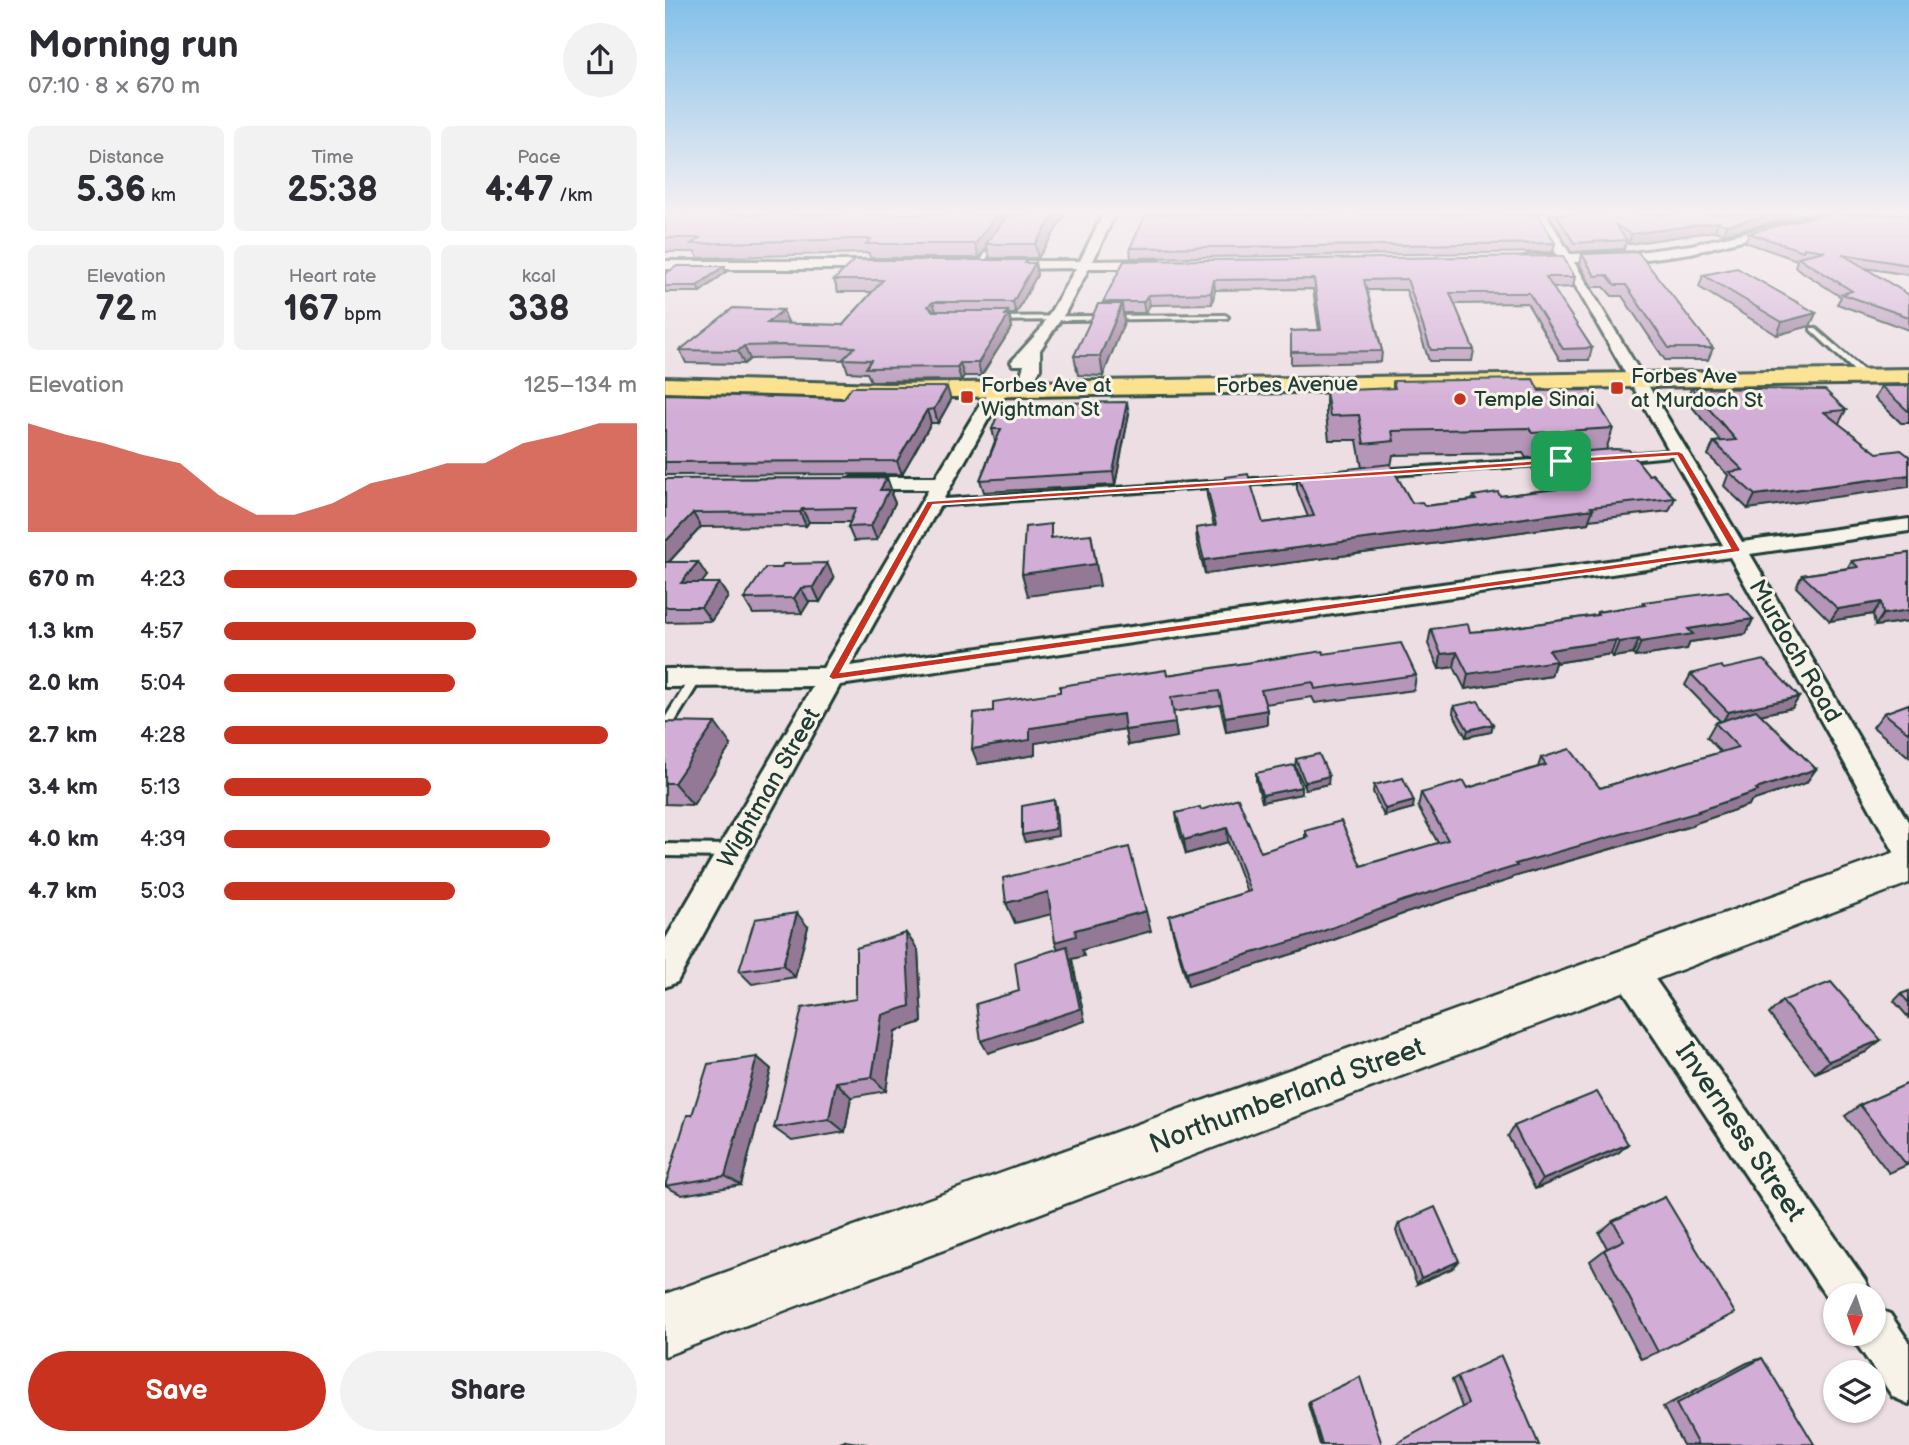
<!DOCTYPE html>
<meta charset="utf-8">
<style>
body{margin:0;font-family:"Balsamiq Sans",sans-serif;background:#f2f2f3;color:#2b2b33;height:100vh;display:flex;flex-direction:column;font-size:26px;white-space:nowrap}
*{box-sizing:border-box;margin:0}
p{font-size:23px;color:#7c7c81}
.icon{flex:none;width:38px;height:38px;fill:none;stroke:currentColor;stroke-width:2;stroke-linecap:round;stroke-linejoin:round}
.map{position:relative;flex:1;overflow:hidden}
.drawer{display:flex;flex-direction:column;background:#fff;width:665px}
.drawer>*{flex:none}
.needle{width:46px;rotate:183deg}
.tools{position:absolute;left:1158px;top:1283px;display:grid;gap:14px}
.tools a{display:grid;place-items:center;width:63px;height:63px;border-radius:50%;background:#fff;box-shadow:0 2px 5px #0004;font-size:35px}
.pin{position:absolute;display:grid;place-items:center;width:60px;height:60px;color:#fff;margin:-30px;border-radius:14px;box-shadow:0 4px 10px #0006}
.round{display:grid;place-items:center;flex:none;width:74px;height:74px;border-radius:37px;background:#f2f2f3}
.headline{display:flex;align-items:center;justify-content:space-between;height:119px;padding:0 28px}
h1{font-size:38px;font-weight:600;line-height:52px}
.stats{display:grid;grid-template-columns:repeat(3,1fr);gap:10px;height:119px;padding:7px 28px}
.stats div{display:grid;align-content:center;border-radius:10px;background:#f2f2f3;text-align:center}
.stats b{font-size:35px;font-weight:600}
.stats small{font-size:19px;font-weight:400}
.stats p{font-size:19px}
.chart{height:196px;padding:14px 28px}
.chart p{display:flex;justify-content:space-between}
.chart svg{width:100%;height:126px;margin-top:7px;fill:#c8321e;opacity:.7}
.cta{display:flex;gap:14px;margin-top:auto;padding:14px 28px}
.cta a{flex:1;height:80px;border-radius:42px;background:#c8321e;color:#fff;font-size:28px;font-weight:600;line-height:80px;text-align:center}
.cta a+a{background:#f2f2f3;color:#2b2b33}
ul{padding:0 28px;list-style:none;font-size:23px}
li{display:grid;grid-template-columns:112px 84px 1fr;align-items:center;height:52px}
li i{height:18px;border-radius:9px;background:#c8321e}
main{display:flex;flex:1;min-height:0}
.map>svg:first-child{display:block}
</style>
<main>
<section class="drawer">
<div class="headline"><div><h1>Morning run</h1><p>07:10 · 8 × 670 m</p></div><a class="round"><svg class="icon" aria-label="share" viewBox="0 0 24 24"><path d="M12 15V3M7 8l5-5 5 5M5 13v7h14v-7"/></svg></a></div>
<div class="stats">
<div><p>Distance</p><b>5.36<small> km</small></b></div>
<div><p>Time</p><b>25:38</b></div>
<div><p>Pace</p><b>4:47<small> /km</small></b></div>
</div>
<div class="stats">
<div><p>Elevation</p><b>72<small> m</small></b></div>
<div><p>Heart rate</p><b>167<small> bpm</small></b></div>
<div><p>kcal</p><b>338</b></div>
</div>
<div class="chart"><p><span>Elevation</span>125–134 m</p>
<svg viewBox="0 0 160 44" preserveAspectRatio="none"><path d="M0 44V6L10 10L20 13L30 17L40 20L50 31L60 38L70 38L80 34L90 27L100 24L110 20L120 20L130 13L140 10L150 6L160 6V44z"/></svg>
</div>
<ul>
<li><b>670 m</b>4:23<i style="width:100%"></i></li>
<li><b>1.3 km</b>4:57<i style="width:61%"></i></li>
<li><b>2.0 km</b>5:04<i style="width:56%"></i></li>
<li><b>2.7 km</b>4:28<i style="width:93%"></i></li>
<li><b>3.4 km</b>5:13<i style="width:50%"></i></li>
<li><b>4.0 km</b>4:39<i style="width:79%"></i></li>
<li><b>4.7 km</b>5:03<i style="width:56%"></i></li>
</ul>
<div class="cta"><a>Save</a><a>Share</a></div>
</section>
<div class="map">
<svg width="1244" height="1445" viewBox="0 0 1244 1445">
<rect width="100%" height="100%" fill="#ecdee3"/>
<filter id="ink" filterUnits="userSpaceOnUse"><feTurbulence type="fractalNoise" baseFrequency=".0143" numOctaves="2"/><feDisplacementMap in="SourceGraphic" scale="14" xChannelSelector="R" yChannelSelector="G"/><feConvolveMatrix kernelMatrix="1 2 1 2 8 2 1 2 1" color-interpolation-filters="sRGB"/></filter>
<g filter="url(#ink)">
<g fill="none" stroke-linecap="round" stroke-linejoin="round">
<defs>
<g id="lane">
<polygon points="347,214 353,214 316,266 312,266"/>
<polygon points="560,315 563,317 562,318 328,321 325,319 328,317"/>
<polygon points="1146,328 1150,328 1204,375 1204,379 1198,379 1146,330"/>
<polygon points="1014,450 1018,453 1017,455 953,461 949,458 953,455"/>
<polygon points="883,459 886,460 886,464 712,476 708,473 712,470"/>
<polygon points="649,475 652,476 652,480 265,506 260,503 265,500"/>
<polygon points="31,674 37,678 4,731 0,733 0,718 27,675"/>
<polygon points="0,844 66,845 71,847 73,851 71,855 66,857 0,856"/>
</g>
<g id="street">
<polygon points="438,214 450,214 428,261 493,260 499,264 493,268 424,268 400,313 375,350 375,369 370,378 343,392 329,409 185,666 1058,545 897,262 864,263 858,259 864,255 892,255 869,214 881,214 905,254 967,253 1026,245 1158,214 1178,214 1026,253 967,261 909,262 1077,542 1244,519 1244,531 1085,554 1244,823 1244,863 1233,859 1065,557 175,685 12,982 0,987 0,940 148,686 0,687 0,669 158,668 264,489 188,489 178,483 188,477 271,477 316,403 331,386 356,375 359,365 348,365 346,362 375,330 411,268 335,269 329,265 335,261 415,261"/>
<polygon points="0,261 220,261 226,265 220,269 0,269"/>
<polygon points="964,954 976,959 1200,1280 1206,1295 1171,1295 1170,1310 952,981 947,970 952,959"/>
<polygon points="1209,1308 1225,1314 1244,1342 1244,1404 1228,1397 1193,1346 1188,1334 1209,1334"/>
</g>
<polygon id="secondary" points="1244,847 1244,883 0,1356 0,1294"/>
<polygon id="primary" points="1244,369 1244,383 220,398 0,392 0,378 220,384"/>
</defs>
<use href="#lane" stroke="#1f3d34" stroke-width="6"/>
<use href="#street" stroke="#1f3d34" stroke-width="6"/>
<use href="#secondary" stroke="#1f3d34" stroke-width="5"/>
<use href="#primary" stroke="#1f3d34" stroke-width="6"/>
<use href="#lane" fill="#f7f3e8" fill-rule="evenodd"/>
<use href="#street" fill="#f7f3e8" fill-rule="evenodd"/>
<use href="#secondary" fill="#f7f3e8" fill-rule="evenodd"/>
<use href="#primary" fill="#fde080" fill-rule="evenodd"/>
</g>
<g fill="#b595b8" stroke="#1f3d34" stroke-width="2" fill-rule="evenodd">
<polygon points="0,214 401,214 373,258 325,258 322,247 314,258 205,258 204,253 198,253 33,258 30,252 0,252"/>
<polygon points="884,214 1147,214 1058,234 1050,231 964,244 961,242 959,249 906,252"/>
<polygon points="1244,214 1244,275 1200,268 1244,295 1244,330 1172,304 1176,297 1130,267 1132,260 1080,242 1084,233"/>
<polygon points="890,243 888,252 466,258 465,248"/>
<polygon points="917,254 1048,348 1043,360 1000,360 957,296 947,296 939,287 927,287 915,265"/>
<polygon points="459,261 910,277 908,287 887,288 927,348 924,360 895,360 862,303 789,304 809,350 807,361 764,361 741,290 702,290 717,351 716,362 626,364 626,331 654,330 648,289 550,290 547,304 485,305 480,313 458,313 459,322 438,376 413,375 409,356 438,304"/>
<polygon points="362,263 370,263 372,275 351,314 344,314 347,327 316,376 299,376 296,380 206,381 202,373 183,372 179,360 122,358 85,359 79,364 21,363 15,350 123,322 122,324 178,325 207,292 173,292 169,280"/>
<polygon points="59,266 61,272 35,292 0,292 0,274"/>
<polygon points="1038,275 1151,313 1145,326 1112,335 1034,287"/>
<path d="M 728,381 L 874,391 L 948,428 L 941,450 L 984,475 L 1010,498 L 1004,511 L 924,520 L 923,523 L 540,574 L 532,542 L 531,528 L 549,526 L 542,496 L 541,482 L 598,523 L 643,517 L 632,489 L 632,475 L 697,468 L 692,440 L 664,440 L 661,415 L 661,391 L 728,389 ZM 858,453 L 861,458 L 870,457 L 867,468 L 881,490 L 835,496 L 808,496 L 807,500 L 760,506 L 747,503 L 726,466 L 728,455 Z"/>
<polygon points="1216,386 1244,386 1244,423 1236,423 1210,398"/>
<polygon points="1026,388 1181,410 1174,423 1083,509 1059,486 1063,475 1043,455 1049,442 1056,441 1022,401"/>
<polygon points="0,394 178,399 286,400 273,423 266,423 237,474 0,475"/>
<polygon points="464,414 450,485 319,492 315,480 330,441 327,429"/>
<polygon points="222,478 227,492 226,494 230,503 212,540 189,541 183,527 185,522 144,522 141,526 36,527 4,562 42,576 36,583 54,583 63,597 46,621 0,622 0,479"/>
<polygon points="1244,553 1244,621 1210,626 1208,614 1165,621 1131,587 1137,575 1183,568 1187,561"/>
<polygon points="169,578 155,602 144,602 137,613 88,614 79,599"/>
<polygon points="978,602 1088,619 1081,634 1025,642 1022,649 970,657 968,654 948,657 946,654 890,663 886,676 800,689 789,667 774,669 763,644 766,629 805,632 831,630 931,615 932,612 976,605"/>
<polygon points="659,654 751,675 749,690 650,703 647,697 600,704 602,710 602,725 561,732 555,705 508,712 512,737 463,745 460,729 370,743 370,755 313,764 328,711 395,692 502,675"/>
<polygon points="1059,669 1134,697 1127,708 1095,714 1151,769 1141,783 1086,801 1084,805 1028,824 1026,826 848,877 847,879 735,915 647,948 523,986 507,929 504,916 582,892 563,842 521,854 513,827 511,813 536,810 596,852 640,838 640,831 696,866 773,843 753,807 756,793 803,788 873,767 876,758 935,788 1056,752 1042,737 1050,723 1055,721 1020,685 1026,674"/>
<polygon points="1244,704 1244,757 1208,727 1219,713"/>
<polygon points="789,706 828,724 826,732 801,737 788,713"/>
<polygon points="0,722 66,745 28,805 0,804"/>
<polygon points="631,759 663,784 640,789 630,766"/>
<polygon points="591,773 636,794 597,802 591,780"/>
<polygon points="709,785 748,808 719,816 708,792"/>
<polygon points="143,927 130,977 87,984 74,971"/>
<polygon points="241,933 253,950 257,1022 230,1031 221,1091 186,1097 180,1132 127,1141 109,1128 191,999"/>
<polygon points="1244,991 1244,1018 1229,1001 1236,994"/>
<polygon points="1117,1001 1201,1052 1150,1073 1104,1014"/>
<polygon points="92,1057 106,1069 76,1185 17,1195 0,1186 27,1115"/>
<polygon points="1244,1083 1244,1164 1224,1173 1180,1116 1195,1105"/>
<polygon points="849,1126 963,1144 953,1153 870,1189 843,1136"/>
<polygon points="1000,1197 993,1352 976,1359 925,1261 942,1248 934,1233 948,1221"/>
<polygon points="734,1223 788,1268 752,1284 731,1231"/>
<polygon points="1097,1358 1148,1445 1018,1445 998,1407 1082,1363"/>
<polygon points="792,1377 874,1445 797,1407 787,1380"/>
<polygon points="644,1401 717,1445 655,1445 643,1404"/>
</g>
<g fill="#937996" stroke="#1f3d34" stroke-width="2">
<polygon points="332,214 344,214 321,244 322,247 314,258 310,244"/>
<polygon points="390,214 401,214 373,258 370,244"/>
<polygon points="1110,214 1147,214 1058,234 1061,225"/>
<polygon points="1053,222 1050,231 964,244 966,234"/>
<polygon points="370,263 372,275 351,314 348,302"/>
<polygon points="59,266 61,272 35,292 32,286"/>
<polygon points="549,280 550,290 547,304 546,293"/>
<polygon points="483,295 485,305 480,313 478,302"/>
<polygon points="268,302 272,314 263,306"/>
<polygon points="457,304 459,322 438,376 435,356"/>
<polygon points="118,310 123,322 108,336 102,323"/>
<polygon points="343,311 347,327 316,376 313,363"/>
<polygon points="1151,313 1145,326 1112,335 1117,322"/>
<polygon points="79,346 85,359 79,364 73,351"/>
<polygon points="295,363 299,376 296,380 292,367"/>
<polygon points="282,387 286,400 273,423 269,409"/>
<polygon points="462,402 464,414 450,485 448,472"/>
<polygon points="262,410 266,423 237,474 232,461"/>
<polygon points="1244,475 1244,487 1083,509 1090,495"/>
<polygon points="222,478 227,492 226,494 230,503 212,540 206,526 215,490"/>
<polygon points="137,509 144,522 141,526 135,512"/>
<polygon points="928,509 923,523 540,574 539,560"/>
<polygon points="28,513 36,527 0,566 0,542"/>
<polygon points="426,534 435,586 363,596 357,574"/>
<polygon points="33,562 42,576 26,597 16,583"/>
<polygon points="162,563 169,578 155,602 148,587"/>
<polygon points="54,583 63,597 46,621 36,607"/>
<polygon points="136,588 144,602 137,613 129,598"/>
<polygon points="1216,602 1208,614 1165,621 1173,609"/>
<polygon points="1244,610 1244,621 1210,626 1218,614"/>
<polygon points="1088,619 1081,634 1025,642 1022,649 970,657 976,642 1023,629"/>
<polygon points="974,639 968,654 948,657 954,642"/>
<polygon points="951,640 946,654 890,663 886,676 800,689 803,674 884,650"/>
<polygon points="792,652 789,667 774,669 776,654"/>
<polygon points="1134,697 1127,708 1057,723 1063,712"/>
<polygon points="602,710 602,725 561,732 560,717"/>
<polygon points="458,714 461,729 370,743 370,755 313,764 307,749 365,728"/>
<polygon points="50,723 66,745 28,805 9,783"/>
<polygon points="510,723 512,737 463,745 460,730"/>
<polygon points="828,724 826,732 801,737 803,730"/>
<polygon points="1151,769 1141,783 1086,801 1084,805 1028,824 1026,826 848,877 847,879 735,915 647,948 523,986 521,973 850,864 1033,811 1091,789"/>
<polygon points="664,776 663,784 640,789 640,782"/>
<polygon points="636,787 636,794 597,802 597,795"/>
<polygon points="389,800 391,807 393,836 360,842 357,835"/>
<polygon points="749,801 748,808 719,816 720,809"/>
<polygon points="562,828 563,842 521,854 519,840"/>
<polygon points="383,892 391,913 350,923 341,903"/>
<polygon points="481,911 486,931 417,950 419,956 407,959 420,1021 323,1053 316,1041 398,961 390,942 410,930"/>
<polygon points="132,913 143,927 130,977 118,965"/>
<polygon points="241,933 253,950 257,1022 230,1031 221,1091 207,1077 217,1015"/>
<polygon points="1216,1040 1201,1052 1150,1073 1164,1061"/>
<polygon points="92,1057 106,1069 76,1185 60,1176"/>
<polygon points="171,1082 186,1097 180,1132 164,1119"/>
<polygon points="963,1144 953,1153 870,1189 877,1180"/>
<polygon points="794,1261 788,1268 752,1284 756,1278"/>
<polygon points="180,1441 202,1444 202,1445 180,1445"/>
</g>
<g fill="#d2add6" stroke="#1f3d34" stroke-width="2">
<polygon points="0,214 332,214 310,244 201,244 206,239 193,239 26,244 35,238 0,238"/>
<polygon points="344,214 390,214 370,244 321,244"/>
<polygon points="481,214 873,214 890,243 465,248"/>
<polygon points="891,214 1110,214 1061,225 1053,222 966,234 950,224 962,240 909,243"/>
<polygon points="1158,214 1244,214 1244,265 1177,254 1244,295 1244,317 1177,294 1187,291 1133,257 1160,251 1139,248 1138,251 1084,233"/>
<polygon points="973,252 1048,348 1004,348 961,285 950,285 942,275 930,276 917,254"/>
<polygon points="898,256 910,277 881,277 927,348 898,349 864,293 785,293 809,350 766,350 742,279 699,280 717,351 626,352 626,331 656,330 649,279 549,280 546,293 483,295 478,302 438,302 459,261"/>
<polygon points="189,260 362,260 360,263 370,263 348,302 268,302 263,306 268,311 343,311 340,315 344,315 313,363 295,363 292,367 201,368 206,360 178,359 190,347 116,345 79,346 73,351 15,350 68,308 118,310 102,323 178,325 218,280 169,280"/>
<polygon points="12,266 59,266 32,286 0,286 0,274"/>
<polygon points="1072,268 1151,313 1117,322 1038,275"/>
<polygon points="433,304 457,304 435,356 409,356"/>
<polygon points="868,379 874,391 925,390 948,428 867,433 864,428 727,431 729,441 699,444 694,415 665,416 661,391 730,388 728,381"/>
<polygon points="1216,386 1244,386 1244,411 1243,411"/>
<polygon points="187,387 282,387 269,409 262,410 232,461 0,462 0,394 178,399"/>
<polygon points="1026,388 1160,390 1181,410 1159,412 1212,453 1236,450 1244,456 1244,475 1090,495 1064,472 1078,470 1049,442 1071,440"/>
<polygon points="462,402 448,472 315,480 336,429 327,429 336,406 391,405 392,403"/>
<polygon points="950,449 964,450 984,475 987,474 1010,498 926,507 928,509 539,560 531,528 551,525 541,482 561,480 560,477 583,474 598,523 649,516 632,475 725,464 747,503 757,502 760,506 811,500 808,496 833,492 835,496 892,489 870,455"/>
<polygon points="222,478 215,490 224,490 206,526 183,527 191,508 137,509 135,512 28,513 0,542 0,479"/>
<polygon points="386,524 386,538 426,534 431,564 357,574 360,527"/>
<polygon points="1244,553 1244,610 1218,614 1216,602 1173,609 1137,575 1193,567 1187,561"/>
<polygon points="0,562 33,562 16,583 54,583 36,607 0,607"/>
<polygon points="162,563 148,587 136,588 129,598 79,599 100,568 116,568 118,564"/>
<polygon points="1063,591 1088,619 1023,629 1028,634 976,642 974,639 954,642 951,640 884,650 891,661 803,674 792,652 776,654 766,629 803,624 805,632 831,630 933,615 932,612 980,605 978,602"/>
<polygon points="736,643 751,675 650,689 648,682 596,690 602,710 560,717 554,691 506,697 510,723 460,730 458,714 365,728 365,740 307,749 309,713 328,711 328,702 395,692 395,686 501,670 502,675 658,651 659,654"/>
<polygon points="1099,660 1134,697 1063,712 1026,674 1056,666 1059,669"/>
<polygon points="813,701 828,724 803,730 789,706"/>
<polygon points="1244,704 1244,733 1219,713"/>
<polygon points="1091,710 1151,769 1091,789 1093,791 1033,811 1034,812 850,864 852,866 737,901 648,935 521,973 504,916 585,891 562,828 519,840 511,813 535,807 536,810 573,798 596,852 643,837 640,831 676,821 696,866 783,840 756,793 799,781 803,788 881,765 876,758 905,749 935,788 1073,747 1050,723"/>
<polygon points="0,722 50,723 9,783 0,783"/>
<polygon points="654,754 664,776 640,782 631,759"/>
<polygon points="629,765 636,787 597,795 591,773"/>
<polygon points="738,778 749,801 720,809 709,785"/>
<polygon points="389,800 390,829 357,835 357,806"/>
<polygon points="464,847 481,911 410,930 411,936 390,942 383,892 341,903 338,878"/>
<polygon points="132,913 118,965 74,971 90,919"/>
<polygon points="241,933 245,1006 217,1015 207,1077 171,1082 164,1119 109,1128 137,1008 191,999 191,948"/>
<polygon points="402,946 415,1009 316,1041 311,1004 354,991 350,962"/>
<polygon points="1166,982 1216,1040 1164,1061 1117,1001"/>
<polygon points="1244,991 1244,1003 1236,994"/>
<polygon points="92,1057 60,1176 0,1186 22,1115 27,1115 43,1064"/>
<polygon points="1244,1083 1244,1163 1241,1164 1195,1105"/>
<polygon points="932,1092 963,1144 877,1180 849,1126"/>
<polygon points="1000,1197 1070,1313 993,1352 939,1250 959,1240 948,1221"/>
<polygon points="770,1207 794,1261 756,1278 734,1223"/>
<polygon points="836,1356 874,1445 729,1445 803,1404 792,1377"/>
<polygon points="1097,1358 1149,1444 1033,1445 1011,1404"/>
<polygon points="695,1377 717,1445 657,1445 644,1401"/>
<polygon points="180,1441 180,1445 170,1445"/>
</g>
</g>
<linearGradient id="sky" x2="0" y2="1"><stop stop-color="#83c0ea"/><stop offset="0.51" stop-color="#f6f0f2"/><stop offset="1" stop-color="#f6f0f2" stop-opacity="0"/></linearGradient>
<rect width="1244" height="416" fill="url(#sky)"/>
<path fill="#c8321e" stroke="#fff" stroke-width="2" fill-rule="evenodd" d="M 1014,451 L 1018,453 L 1076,550 L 1074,552 L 168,680 L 163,677 L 262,501 ZM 1012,456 L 1065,548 L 176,672 L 268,505 Z"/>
<g fill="#c8321e" stroke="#f7f3e8" stroke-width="2.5">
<rect x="945" y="381" width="14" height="14" rx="3.5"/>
<rect x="295" y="390" width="14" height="14" rx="3.5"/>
<circle cx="795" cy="399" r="7"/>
</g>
<g text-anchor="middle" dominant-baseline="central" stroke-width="6" stroke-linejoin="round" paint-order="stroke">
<g font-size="21" fill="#1f3d34" stroke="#f7f3e8" text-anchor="start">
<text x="966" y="376">Forbes Ave<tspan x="966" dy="24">at Murdoch St</tspan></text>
<text x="316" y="385">Forbes Ave at<tspan x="316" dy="24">Wightman St</tspan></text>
<text x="809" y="399">Temple Sinai</text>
</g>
<g font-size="21" fill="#1f3d34" stroke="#f7f3e8">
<text transform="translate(622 385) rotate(-1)">Forbes Avenue</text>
</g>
<g font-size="24" fill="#1f3d34" stroke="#f7f3e8">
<text transform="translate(1130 651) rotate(60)">Murdoch Road</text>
<text transform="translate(104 788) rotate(-60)">Wightman Street</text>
</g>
<g font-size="28" fill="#1f3d34" stroke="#f7f3e8">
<text transform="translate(622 1096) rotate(-20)">Northumberland Street</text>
<text transform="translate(1075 1132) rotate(56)">Inverness Street</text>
</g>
</g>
</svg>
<div class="tools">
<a><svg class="needle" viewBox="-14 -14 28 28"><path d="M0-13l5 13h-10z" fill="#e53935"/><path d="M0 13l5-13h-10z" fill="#7c7c81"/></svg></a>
<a><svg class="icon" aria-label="layers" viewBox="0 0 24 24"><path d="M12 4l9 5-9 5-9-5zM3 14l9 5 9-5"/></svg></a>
</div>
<div class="pin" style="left:896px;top:461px;background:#1e9e55"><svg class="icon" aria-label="arrive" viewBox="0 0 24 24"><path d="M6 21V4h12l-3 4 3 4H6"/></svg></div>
</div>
</main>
